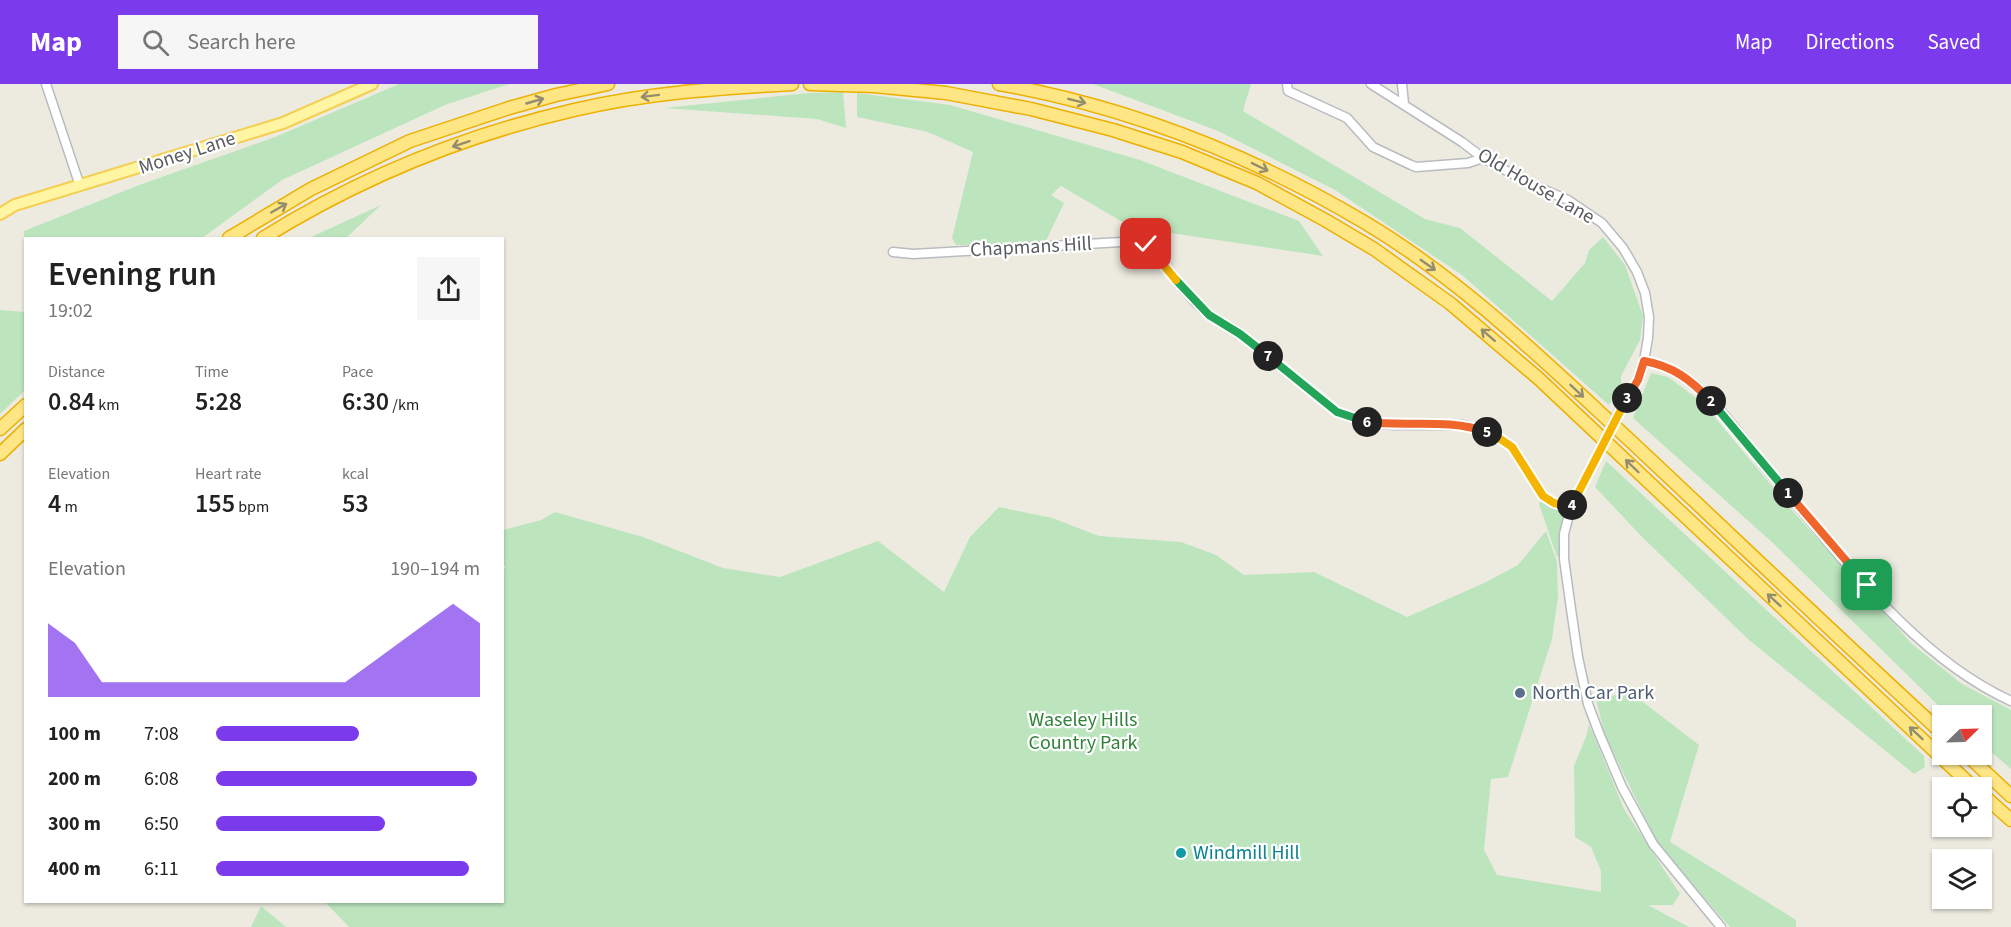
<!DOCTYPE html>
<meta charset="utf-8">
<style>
body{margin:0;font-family:"Source Sans 3",sans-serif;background:#f6f6f6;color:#222;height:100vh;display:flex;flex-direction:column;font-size:22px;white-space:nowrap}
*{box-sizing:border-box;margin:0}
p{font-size:20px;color:#767676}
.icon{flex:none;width:33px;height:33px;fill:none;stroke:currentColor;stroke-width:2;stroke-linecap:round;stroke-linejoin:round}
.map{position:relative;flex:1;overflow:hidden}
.drawer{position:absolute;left:24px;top:153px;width:480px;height:666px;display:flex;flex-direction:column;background:#fff;border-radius:0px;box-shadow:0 2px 4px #0004}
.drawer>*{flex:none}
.needle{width:39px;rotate:67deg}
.controls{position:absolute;left:1932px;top:621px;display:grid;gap:12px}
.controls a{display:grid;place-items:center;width:60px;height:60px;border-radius:0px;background:#fff;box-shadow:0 2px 4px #0004;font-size:30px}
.pin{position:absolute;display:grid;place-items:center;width:51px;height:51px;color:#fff;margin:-26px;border-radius:12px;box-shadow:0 3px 9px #0006}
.km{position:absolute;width:30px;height:30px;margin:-15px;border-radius:50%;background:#222;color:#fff;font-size:16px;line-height:30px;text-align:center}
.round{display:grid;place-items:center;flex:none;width:63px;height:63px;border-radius:0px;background:#f6f6f6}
.summary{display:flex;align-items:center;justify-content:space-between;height:102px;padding:0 24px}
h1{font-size:33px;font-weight:600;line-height:45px}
.stats{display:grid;grid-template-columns:repeat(3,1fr);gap:9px;height:102px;padding:6px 24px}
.stats div{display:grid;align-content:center}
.stats b{font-size:26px;font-weight:600}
.stats small{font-size:16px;font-weight:400}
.stats p{font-size:16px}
.chart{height:168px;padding:12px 24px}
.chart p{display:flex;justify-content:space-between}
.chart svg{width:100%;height:108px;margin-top:6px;fill:#7c3aed;opacity:.7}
ul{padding:0 24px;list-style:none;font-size:20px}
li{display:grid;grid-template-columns:96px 72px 1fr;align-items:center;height:45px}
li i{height:15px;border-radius:8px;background:#7c3aed}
header{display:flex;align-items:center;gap:36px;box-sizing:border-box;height:84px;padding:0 30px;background:#7c3aed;color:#fff}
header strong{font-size:28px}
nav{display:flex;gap:33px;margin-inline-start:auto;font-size:21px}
.search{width:420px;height:54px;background:#f6f6f6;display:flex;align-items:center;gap:15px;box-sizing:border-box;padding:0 21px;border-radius:0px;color:#767676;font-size:22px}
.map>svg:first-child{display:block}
</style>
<header>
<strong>Map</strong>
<div class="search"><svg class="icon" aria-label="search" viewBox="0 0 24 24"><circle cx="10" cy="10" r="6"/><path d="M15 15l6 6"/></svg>Search here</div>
<nav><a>Map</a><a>Directions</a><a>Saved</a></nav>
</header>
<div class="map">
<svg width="2011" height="843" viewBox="0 0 2011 843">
<rect width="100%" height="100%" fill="#edebe0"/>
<g fill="#bce5be">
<polygon points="399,0 509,0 445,21 282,96 202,154 26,154 25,203 24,147 139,101 275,53"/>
<polygon points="1093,0 1251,0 1243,27 1425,135 1460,144 1552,217 1585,179 1589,166 1603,153 1625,181 1643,232 1640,256 1621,292 1621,299 1609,321 1462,191 1335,106 1218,47"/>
<polygon points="843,8 846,44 817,35 664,24 809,9"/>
<polygon points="857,9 950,21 1140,76 1299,137 1323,172 1131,143 1061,102 1051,111 1064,119 1045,159 956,161 952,154 973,68 928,48 857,33"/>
<polygon points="381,121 346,154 309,154"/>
<polygon points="0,226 25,228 26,305 0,330"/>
<polygon points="1651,289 1668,293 1703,319 1791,425 1912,560 1962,600 2011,626 2011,685 1982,660 1982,632 1948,631 1773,459 1633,334"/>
<polygon points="1606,377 1924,672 1925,683 1914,690 1749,556 1643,454 1595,403"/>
<polygon points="1540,417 1561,428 1564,434 1562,468 1557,473 1539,420"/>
<polygon points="999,423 1052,434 1099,452 1181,458 1216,471 1244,491 1314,488 1407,533 1482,500 1518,481 1546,447 1557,478 1558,513 1552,555 1508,693 1491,695 1484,766 1497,791 1601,808 1601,787 1591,763 1575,753 1574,682 1587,650 1589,640 1624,725 1680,810 1673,821 1648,821 1689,843 349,843 325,818 502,818 502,489 506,482 503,482 503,446 541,436 555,428 643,453 723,484 780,493 878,457 944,508 970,453"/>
<polygon points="1630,608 1699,661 1670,758 1796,836 1796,843 1730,843 1660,764 1605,652 1596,615"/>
<polygon points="261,822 286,843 251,843"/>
</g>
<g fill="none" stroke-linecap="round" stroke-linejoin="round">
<defs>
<g id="minor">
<polyline points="46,0 80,102"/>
<polyline points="1287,0 1288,7 1347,34 1373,63 1411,81 1416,83 1468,79 1483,74"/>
<polyline points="1371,0 1462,58 1483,74 1531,100 1568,116 1602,139 1623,164 1637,188 1645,209 1649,233 1648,254 1644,277 1638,296 1620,326"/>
<polyline points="1402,0 1404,20"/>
<polyline points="893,168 913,170 1139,157 1146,160 1195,218 1209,231 1240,250 1337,328 1364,338 1394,341 1463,341 1484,347 1496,352 1512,363 1543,412 1554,419 1571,423"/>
<path d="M 1644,277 C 1703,287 1735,348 1771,390 C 1840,470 1912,572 2011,617"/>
<polyline points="1598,370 1571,423 1564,450 1564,475 1571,525 1578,573 1588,620 1599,649 1622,703 1653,760 1721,843"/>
</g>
<polyline id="major" points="0,130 15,121 283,39 372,0"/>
<g id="highway">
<polyline points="810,0 874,2 946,9 1031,25 1113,46 1182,68 1257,99 1325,136 1374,165 1451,220 1538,294 1974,704"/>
<path d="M 999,0 C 1129,23 1251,71 1364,138 C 1460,195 1541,274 1622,349 C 1729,449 1834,550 1942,649"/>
<polyline points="229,154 311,105 410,57 509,24 556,11 608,0"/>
<path d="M 263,154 C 358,95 465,51 574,26 C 646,9 719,4 792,0"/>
<polyline points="0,345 26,321"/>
<polyline points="0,370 26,345"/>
<polyline points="1966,670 2011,712"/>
<polyline points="1982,710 2011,736"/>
</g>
</defs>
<use href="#minor" stroke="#b8bbc0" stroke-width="11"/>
<use href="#major" stroke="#f4cf52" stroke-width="14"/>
<use href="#highway" stroke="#edaf00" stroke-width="15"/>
<use href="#minor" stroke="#fff" stroke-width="8"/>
<use href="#major" stroke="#fff5a3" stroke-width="10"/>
<use href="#highway" stroke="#ffe685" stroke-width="12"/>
<defs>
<polyline id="minor-bridge" points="1598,370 1620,326"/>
</defs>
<use href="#minor-bridge" stroke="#b8bbc0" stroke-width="11" stroke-linecap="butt"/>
<use href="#minor-bridge" stroke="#fff" stroke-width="8"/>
</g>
<defs><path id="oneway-shaft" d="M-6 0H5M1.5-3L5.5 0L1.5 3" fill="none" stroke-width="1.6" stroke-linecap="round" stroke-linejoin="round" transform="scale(1.5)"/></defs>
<g stroke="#938d6e">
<use href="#oneway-shaft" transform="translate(650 12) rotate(173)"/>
<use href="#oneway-shaft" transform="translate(535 17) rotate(-16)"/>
<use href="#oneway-shaft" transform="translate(1077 17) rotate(14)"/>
<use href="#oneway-shaft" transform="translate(461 60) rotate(162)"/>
<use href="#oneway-shaft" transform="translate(1260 83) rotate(26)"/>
<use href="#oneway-shaft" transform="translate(279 124) rotate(-30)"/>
<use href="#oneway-shaft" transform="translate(1428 181) rotate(35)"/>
<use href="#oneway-shaft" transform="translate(1488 251) rotate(-139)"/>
<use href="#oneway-shaft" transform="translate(1577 307) rotate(43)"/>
<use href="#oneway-shaft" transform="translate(1632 382) rotate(-136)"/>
<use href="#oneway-shaft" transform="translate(1774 516) rotate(-137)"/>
<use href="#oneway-shaft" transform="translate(1916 649) rotate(-137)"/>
</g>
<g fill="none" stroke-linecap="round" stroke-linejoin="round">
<defs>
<polyline id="split-1" points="1788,409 1867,501"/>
<polyline id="split-2" points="1711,317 1788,409"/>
<path id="split-3" d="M 1627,314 L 1638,296 L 1644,277 C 1673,282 1691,296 1711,317"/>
<polyline id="split-4" points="1572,421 1627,314"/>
<polyline id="split-5" points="1487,348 1496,352 1512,363 1543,412 1554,419 1571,423 1572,421"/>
<path id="split-6" d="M 1367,338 C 1407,343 1448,334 1487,348"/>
<polyline id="split-7" points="1268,272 1337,328 1367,338"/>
<polyline id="split-8" points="1176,196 1209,231 1240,250 1268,272"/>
<polyline id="split-9" points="1146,160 1176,196"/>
</defs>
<use href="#split-1" stroke="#fff" stroke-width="12"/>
<use href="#split-2" stroke="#fff" stroke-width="12"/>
<use href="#split-3" stroke="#fff" stroke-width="12"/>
<use href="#split-4" stroke="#fff" stroke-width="12"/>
<use href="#split-5" stroke="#fff" stroke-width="12"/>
<use href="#split-6" stroke="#fff" stroke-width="12"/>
<use href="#split-7" stroke="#fff" stroke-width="12"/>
<use href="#split-8" stroke="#fff" stroke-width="12"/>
<use href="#split-9" stroke="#fff" stroke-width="12"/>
<use href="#split-1" stroke="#f0652b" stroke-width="8"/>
<use href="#split-2" stroke="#22a559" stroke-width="8"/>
<use href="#split-3" stroke="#f0652b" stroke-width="8"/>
<use href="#split-4" stroke="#f5b400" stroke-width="8"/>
<use href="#split-5" stroke="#f5b400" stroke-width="8"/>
<use href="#split-6" stroke="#f0652b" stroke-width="8"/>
<use href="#split-7" stroke="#22a559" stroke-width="8"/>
<use href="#split-8" stroke="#22a559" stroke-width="8"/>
<use href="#split-9" stroke="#f5b400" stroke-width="8"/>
</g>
<circle fill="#5c6f8a" stroke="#fff" stroke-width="2" cx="1520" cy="609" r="6"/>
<circle fill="#0f9aa8" stroke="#fff" stroke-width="2" cx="1181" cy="769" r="6"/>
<g text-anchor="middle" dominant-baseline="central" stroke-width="4.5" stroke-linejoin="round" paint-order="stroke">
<g font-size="20" fill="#595d62" stroke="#fff">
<text transform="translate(187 69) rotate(-18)">Money Lane</text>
<text transform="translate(1536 102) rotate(30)">Old House Lane</text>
<text transform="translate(1031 163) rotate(-3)">Chapmans Hill</text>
</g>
<g font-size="20" fill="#4e5e75" stroke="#fff" text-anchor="start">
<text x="1532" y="609">North Car Park</text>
</g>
<g font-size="20" fill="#318139" stroke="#fff">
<text x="1083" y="636">Waseley Hills<tspan x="1083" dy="23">Country Park</tspan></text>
</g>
<g font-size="20" fill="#0d838f" stroke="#fff" text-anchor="start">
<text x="1193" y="769">Windmill Hill</text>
</g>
</g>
</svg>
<div class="controls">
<a><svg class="needle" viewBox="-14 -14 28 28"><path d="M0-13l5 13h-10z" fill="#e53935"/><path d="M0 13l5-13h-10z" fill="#767676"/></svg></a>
<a><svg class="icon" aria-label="locate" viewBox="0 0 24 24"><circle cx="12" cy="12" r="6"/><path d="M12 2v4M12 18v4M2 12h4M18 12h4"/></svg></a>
<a><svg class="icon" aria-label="layers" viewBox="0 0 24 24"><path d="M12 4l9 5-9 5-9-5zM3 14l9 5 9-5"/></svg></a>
</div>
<div class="pin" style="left:1867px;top:501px;background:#1e9e55"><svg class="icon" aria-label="arrive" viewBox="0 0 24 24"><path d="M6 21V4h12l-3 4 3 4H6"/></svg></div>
<div class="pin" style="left:1146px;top:160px;background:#d93025"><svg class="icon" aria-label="check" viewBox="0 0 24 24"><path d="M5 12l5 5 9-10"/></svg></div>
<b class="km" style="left:1788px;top:409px">1</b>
<b class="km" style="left:1711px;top:317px">2</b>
<b class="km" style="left:1627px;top:314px">3</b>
<b class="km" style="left:1572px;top:421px">4</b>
<b class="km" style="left:1487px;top:348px">5</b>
<b class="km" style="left:1367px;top:338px">6</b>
<b class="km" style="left:1268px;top:272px">7</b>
<section class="drawer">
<div class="summary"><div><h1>Evening run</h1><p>19:02</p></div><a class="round"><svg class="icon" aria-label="share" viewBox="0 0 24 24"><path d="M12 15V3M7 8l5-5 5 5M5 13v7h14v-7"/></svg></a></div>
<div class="stats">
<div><p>Distance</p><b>0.84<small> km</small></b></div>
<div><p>Time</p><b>5:28</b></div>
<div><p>Pace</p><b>6:30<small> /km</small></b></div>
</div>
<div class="stats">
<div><p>Elevation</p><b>4<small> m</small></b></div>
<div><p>Heart rate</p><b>155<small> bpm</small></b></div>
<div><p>kcal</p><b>53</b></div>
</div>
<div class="chart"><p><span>Elevation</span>190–194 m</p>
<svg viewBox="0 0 160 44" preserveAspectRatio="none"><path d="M0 44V14L10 22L20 38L30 38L40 38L50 38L60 38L70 38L80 38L90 38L100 38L110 38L120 30L130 22L140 14L150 6L160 14V44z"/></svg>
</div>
<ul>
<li><b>100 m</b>7:08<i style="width:54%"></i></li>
<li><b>200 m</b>6:08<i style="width:99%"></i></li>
<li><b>300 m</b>6:50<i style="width:64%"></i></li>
<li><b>400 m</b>6:11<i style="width:96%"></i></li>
</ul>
</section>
</div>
